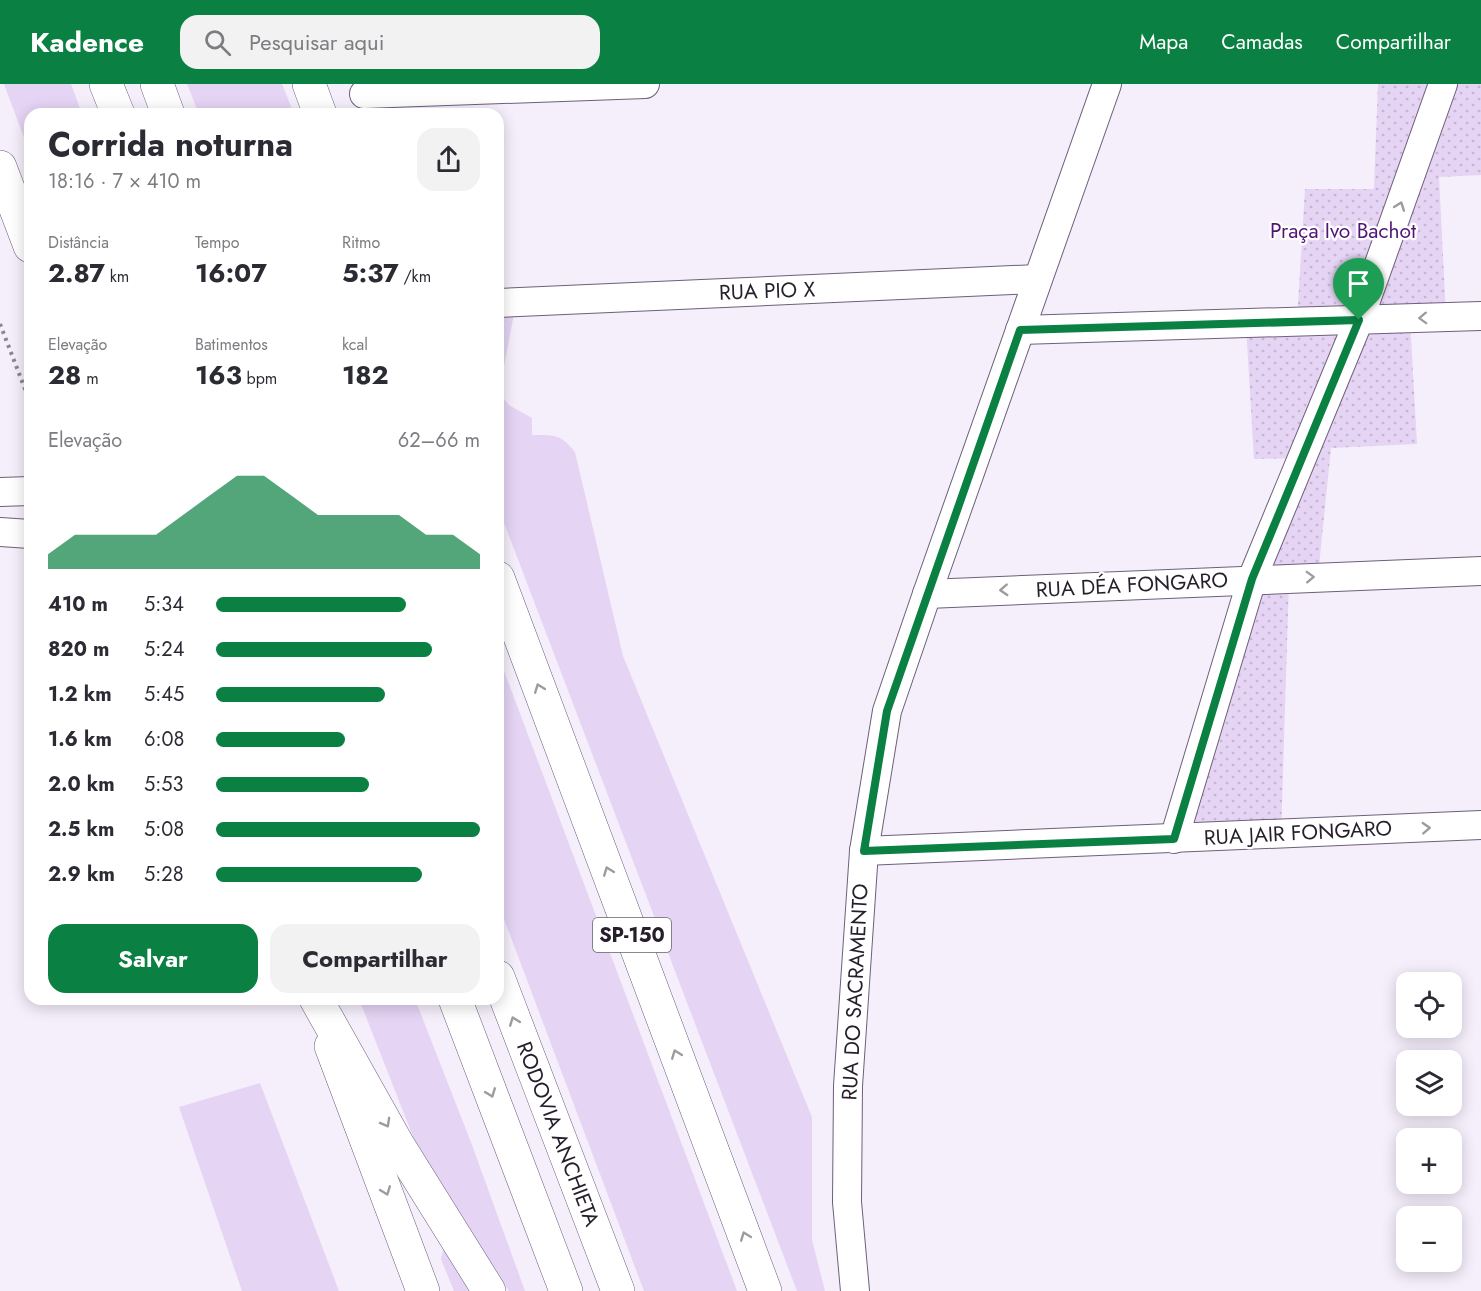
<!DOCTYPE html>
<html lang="pt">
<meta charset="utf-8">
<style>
body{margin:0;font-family:Jost,sans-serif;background:#f2f2f3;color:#2b2b33;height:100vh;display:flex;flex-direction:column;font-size:22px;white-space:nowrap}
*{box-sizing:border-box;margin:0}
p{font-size:20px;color:#7c7c81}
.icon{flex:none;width:33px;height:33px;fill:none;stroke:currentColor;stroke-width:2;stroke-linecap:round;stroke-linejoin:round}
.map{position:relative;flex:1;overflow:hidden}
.sheet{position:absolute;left:24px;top:24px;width:480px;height:897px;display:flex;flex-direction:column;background:#fff;border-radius:18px;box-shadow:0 3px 15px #0003}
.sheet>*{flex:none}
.buttons{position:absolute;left:1396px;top:888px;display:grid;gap:12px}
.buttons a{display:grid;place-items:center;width:66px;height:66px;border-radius:12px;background:#fff;box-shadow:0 3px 15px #0003;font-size:30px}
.pin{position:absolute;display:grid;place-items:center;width:51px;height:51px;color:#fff;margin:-62px -26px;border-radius:50% 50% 50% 0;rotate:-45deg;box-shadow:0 0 6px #0007}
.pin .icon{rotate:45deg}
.round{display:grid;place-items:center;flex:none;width:63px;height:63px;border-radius:18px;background:#f2f2f3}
.summary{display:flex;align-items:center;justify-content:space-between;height:102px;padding:0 24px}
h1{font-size:33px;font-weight:700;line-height:45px}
.metrics{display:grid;grid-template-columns:repeat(3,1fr);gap:9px;height:102px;padding:6px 24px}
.metrics div{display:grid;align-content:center}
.metrics b{font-size:26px;font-weight:700}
.metrics small{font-size:16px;font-weight:400}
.metrics p{font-size:16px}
.chart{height:168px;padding:12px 24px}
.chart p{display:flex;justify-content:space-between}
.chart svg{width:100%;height:108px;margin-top:6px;fill:#0b8043;opacity:.7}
.primary-button{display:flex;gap:12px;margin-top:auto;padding:12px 24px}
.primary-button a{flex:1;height:69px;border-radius:18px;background:#0b8043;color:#fff;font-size:24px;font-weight:700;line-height:69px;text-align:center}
.primary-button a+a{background:#f2f2f3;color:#2b2b33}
ul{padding:0 24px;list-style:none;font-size:20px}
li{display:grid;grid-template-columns:96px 72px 1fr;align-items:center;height:45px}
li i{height:15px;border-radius:8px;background:#0b8043}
header{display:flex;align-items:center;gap:36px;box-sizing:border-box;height:84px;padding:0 30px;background:#0b8043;color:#fff}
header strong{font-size:28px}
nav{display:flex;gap:33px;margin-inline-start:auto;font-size:21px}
.search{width:420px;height:54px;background:#f2f2f3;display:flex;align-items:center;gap:15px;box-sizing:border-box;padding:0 21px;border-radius:18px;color:#7c7c81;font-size:22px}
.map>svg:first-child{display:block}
</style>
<header>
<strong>Kadence</strong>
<div class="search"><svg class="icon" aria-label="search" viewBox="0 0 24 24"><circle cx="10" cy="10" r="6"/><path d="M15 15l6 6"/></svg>Pesquisar aqui</div>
<nav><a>Mapa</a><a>Camadas</a><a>Compartilhar</a></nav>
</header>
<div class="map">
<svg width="1481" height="1207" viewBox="0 0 1481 1207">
<defs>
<pattern id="park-dots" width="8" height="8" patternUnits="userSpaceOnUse" patternTransform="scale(1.5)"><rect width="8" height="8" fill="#e5d4f4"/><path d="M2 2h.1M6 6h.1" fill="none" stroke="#c4b6d1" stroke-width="1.8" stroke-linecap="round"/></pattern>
</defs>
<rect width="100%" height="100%" fill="#f5eefb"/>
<g fill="#e5d4f4">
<polygon points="4,0 71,0 82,30 30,30 30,70"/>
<polygon points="187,0 282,0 294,30 199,30"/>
<path d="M 514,230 L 499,309 L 509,321 L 532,334 L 532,351 C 554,351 561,350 575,368 L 623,572 L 812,1033 L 812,1156 L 825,1207 L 797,1207 L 498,423 L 498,231 Z"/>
<polygon points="498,571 737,1207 644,1207 498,819"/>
<polygon points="359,915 415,915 472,1061 525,1207 509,1207 427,1088"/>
<polygon points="260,999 339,1207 242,1207 179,1023"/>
<polygon points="444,1162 474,1207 454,1207 441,1175"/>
</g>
<g fill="url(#park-dots)">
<polygon points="1378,0 1437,0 1358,235 1297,237 1305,105 1374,105"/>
<polygon points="1440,0 1481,0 1481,91 1439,93 1446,232 1361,235"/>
<polygon points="1410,236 1417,360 1331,364 1318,492 1254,494 1360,238"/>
<polygon points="1357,238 1297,374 1254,375 1246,241"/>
<polygon points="1253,497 1289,497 1281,751 1179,752"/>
</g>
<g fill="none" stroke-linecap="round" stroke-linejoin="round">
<defs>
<g id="minor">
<polyline points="364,10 645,0"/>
<polyline points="498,219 1037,195"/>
<polyline points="1020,246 1481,232"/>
<polyline points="0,408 30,407"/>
<polyline points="0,448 30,450"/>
<polyline points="927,510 1481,487"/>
<polyline points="1174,755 1252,495 1359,236 1443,0"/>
<polyline points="864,767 1481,741"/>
<polyline points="855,1207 847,1118 848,1002 864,767 887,627 927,510 1107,0"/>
</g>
<g id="trunk">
<polyline points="309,0 320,30"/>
<polyline points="0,83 30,162"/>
<polyline points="498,494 765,1207"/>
<polyline points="331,962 423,1207"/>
</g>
<g id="motorway">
<polyline points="106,0 118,30"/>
<polyline points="157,0 168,30"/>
<polyline points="498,893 618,1207"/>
<polyline points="316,915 398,1061 489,1207"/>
<polyline points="455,915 566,1207"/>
</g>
</defs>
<use href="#minor" stroke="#6e5f7b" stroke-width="30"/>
<use href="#trunk" stroke="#6e5f7b" stroke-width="34"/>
<use href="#motorway" stroke="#6e5f7b" stroke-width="34"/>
<polyline stroke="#8d8692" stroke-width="4" stroke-dasharray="3 4.5" stroke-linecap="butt" points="0,240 30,318"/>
<use href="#minor" stroke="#fff" stroke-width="28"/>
<use href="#trunk" stroke="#fff" stroke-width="33"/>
<use href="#motorway" stroke="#fff" stroke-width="33"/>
</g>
<defs><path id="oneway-chevron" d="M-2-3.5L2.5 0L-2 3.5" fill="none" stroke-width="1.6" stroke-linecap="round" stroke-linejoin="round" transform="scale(1.5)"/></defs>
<g stroke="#9d9aa0">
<use href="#oneway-chevron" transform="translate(1400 122) rotate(-70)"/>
<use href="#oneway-chevron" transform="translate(1423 234) rotate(178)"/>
<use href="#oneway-chevron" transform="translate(1310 493) rotate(-2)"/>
<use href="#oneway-chevron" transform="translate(1004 506) rotate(177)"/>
<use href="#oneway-chevron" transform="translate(539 604) rotate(-111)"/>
<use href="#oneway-chevron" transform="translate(1426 744) rotate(-3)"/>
<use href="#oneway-chevron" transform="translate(608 787) rotate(-111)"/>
<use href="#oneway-chevron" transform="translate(514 937) rotate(-111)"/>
<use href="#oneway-chevron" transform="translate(676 970) rotate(-111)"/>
<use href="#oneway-chevron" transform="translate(491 1009) rotate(69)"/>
<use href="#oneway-chevron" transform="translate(386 1039) rotate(61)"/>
<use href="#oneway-chevron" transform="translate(386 1107) rotate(69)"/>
<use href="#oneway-chevron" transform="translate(745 1152) rotate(-111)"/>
</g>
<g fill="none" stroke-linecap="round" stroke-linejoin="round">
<defs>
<polygon id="route" points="1359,236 1252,495 1174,755 864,767 887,627 1020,246"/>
</defs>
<use href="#route" stroke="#fff" stroke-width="12"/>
<use href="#route" stroke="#0b8043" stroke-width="8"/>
</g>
<g text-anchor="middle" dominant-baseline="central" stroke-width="4.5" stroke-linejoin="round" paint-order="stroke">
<rect fill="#fff" stroke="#67626b" stroke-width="1.5" x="593" y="834" width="78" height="34" rx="4.5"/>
<g font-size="20" font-weight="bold" fill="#261f2b">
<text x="632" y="851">SP-150</text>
</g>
<g font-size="21" fill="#511474" stroke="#fff">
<text x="1343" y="147">Praça Ivo Bachot</text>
</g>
<g font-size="21" fill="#261f2b" stroke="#fff">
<text transform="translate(767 207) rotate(-2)">RUA PIO X</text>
<text transform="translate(1132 501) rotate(-3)">RUA DÉA FONGARO</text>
<text transform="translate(1298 749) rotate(-3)">RUA JAIR FONGARO</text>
<text transform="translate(855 908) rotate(-87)">RUA DO SACRAMENTO</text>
<text transform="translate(558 1050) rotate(69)">RODOVIA ANCHIETA</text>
</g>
</g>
</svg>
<div class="buttons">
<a><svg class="icon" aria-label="locate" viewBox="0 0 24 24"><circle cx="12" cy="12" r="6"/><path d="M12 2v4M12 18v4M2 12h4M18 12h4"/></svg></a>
<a><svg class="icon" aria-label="layers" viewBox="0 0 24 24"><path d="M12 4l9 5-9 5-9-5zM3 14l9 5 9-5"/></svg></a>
<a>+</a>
<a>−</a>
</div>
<div class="pin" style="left:1359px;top:236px;background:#1e9e55"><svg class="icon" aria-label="arrive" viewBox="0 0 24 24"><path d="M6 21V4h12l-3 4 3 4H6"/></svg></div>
<section class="sheet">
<div class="summary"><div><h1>Corrida noturna</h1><p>18:16 · 7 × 410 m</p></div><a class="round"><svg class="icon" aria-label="share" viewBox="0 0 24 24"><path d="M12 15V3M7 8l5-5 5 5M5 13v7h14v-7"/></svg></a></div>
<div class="metrics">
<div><p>Distância</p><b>2.87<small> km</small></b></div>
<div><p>Tempo</p><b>16:07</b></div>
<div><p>Ritmo</p><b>5:37<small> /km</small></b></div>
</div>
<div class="metrics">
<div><p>Elevação</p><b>28<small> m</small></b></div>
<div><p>Batimentos</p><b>163<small> bpm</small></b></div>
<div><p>kcal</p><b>182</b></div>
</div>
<div class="chart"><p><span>Elevação</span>62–66 m</p>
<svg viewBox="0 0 160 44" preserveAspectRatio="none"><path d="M0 44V38L10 30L20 30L30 30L40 30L50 22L60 14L70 6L80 6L90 14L100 22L110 22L120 22L130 22L140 30L150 30L160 38V44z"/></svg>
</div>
<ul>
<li><b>410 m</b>5:34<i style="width:72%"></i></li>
<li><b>820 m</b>5:24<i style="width:82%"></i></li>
<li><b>1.2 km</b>5:45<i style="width:64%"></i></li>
<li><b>1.6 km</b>6:08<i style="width:49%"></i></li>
<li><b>2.0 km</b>5:53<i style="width:58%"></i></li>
<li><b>2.5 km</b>5:08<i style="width:100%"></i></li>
<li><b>2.9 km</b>5:28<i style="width:78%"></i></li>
</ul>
<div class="primary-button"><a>Salvar</a><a>Compartilhar</a></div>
</section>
</div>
